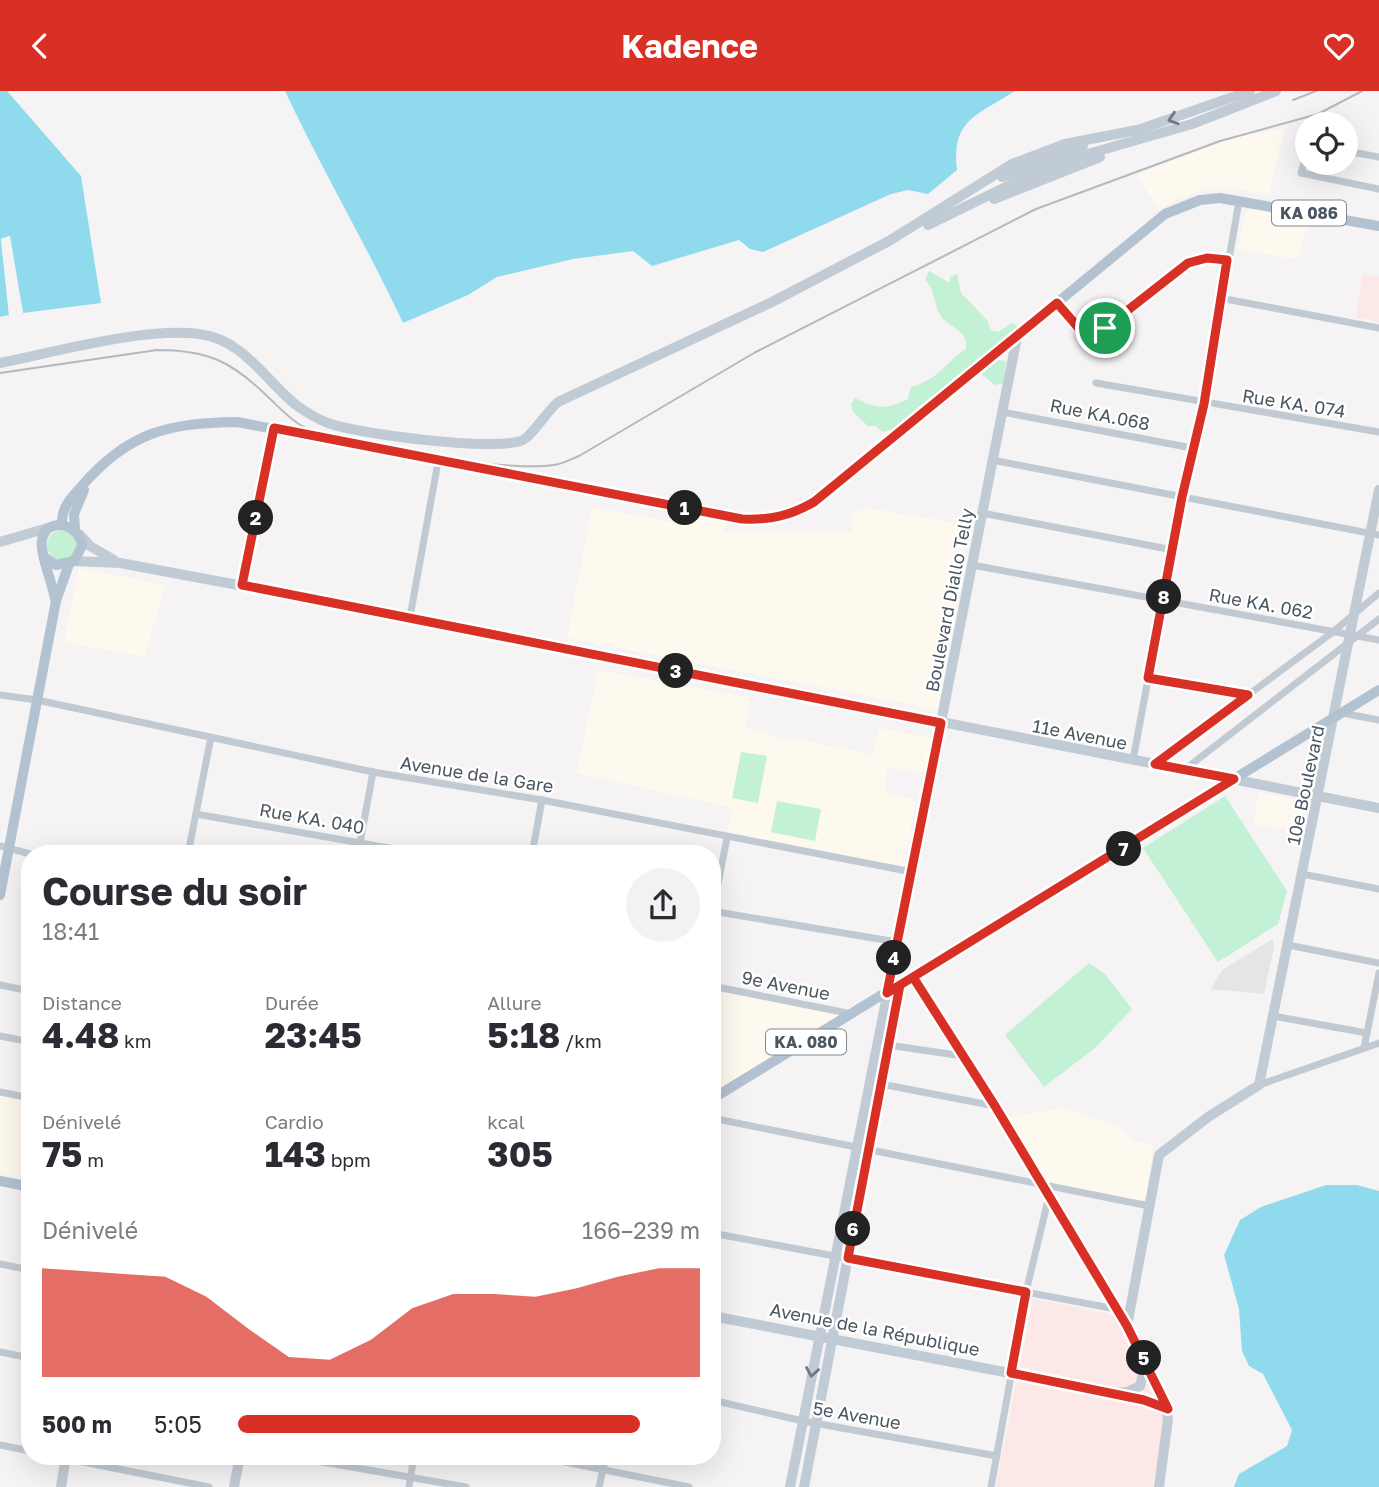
<!DOCTYPE html>
<html lang="fr">
<meta charset="utf-8">
<style>
body{margin:0;font-family:"Golos Text",sans-serif;background:#f2f2f3;color:#2b2b33;height:100vh;display:flex;flex-direction:column;font-size:26px;white-space:nowrap}
*{box-sizing:border-box;margin:0}
p{font-size:23px;color:#7c7c81}
.icon{flex:none;width:38px;height:38px;fill:none;stroke:currentColor;stroke-width:2;stroke-linecap:round;stroke-linejoin:round}
.map{position:relative;flex:1;overflow:hidden}
.details{position:absolute;left:21px;top:754px;width:700px;height:620px;display:flex;flex-direction:column;background:#fff;border-radius:28px;box-shadow:0 7px 28px #0002}
.details>*{flex:none}
.fabs{position:absolute;left:1295px;top:21px;display:grid;gap:14px}
.fabs a{display:grid;place-items:center;width:63px;height:63px;border-radius:50%;background:#fff;box-shadow:0 7px 28px #0002;font-size:35px}
.pin{position:absolute;display:grid;place-items:center;width:60px;height:60px;color:#fff;margin:-30px;border:4px solid #fff;border-radius:50%;box-shadow:0 2px 7px #0007}
.km{position:absolute;width:35px;height:35px;margin:-18px;border-radius:50%;background:#222;color:#fff;font-size:19px;line-height:35px;text-align:center}
.round{display:grid;place-items:center;flex:none;width:74px;height:74px;border-radius:37px;background:#f2f2f3}
.headline{display:flex;align-items:center;justify-content:space-between;height:119px;padding:0 21px}
h1{font-size:38px;font-weight:700;line-height:52px}
.stats{display:grid;grid-template-columns:repeat(3,1fr);gap:10px;height:119px;padding:7px 21px}
.stats div{display:grid;align-content:center}
.stats b{font-size:35px;font-weight:700}
.stats small{font-size:19px;font-weight:400}
.stats p{font-size:19px}
.chart{height:196px;padding:14px 21px}
.chart p{display:flex;justify-content:space-between}
.chart svg{width:100%;height:126px;margin-top:7px;fill:#d93025;opacity:.7}
ul{padding:0 21px;list-style:none;font-size:23px}
li{display:grid;grid-template-columns:112px 84px 1fr;align-items:center;height:52px}
li i{height:18px;border-radius:9px;background:#d93025}
header{display:flex;justify-content:space-between;align-items:center;height:91px;padding:0 21px;background:#d93025;color:#fff;font-size:32px;font-weight:700}
.map>svg:first-child{display:block}
</style>
<header><svg class="icon" aria-label="back" viewBox="0 0 24 24"><path d="M15 5l-7 7 7 7"/></svg>Kadence<svg class="icon" aria-label="heart" viewBox="0 0 24 24"><path d="M12 20l-8-8c-3-5 5-10 8-4 3-6 11-1 8 4z"/></svg></header>
<div class="map">
<svg width="1379" height="1396" viewBox="0 0 1379 1396">
<rect width="100%" height="100%" fill="#f5f3f3"/>
<g fill="#fdf9ef">
<polygon points="1284,38 1269,104 1236,98 1202,98 1172,111 1159,120 1137,83 1233,47"/>
<polygon points="1255,116 1311,125 1297,168 1237,159 1246,120"/>
<polygon points="592,416 687,434 689,426 725,432 724,441 851,441 852,423 867,417 968,434 939,619 567,547"/>
<polygon points="79,477 165,494 145,566 64,551"/>
<polygon points="598,579 751,607 745,635 787,650 789,647 872,663 871,672 879,637 931,647 925,683 887,676 885,702 916,709 904,776 728,741 732,717 577,682"/>
<polygon points="1259,701 1308,711 1302,742 1253,733"/>
<polygon points="712,899 842,925 712,1006"/>
<polygon points="0,1004 30,1010 30,1089 0,1083"/>
<polygon points="1062,1017 1119,1036 1134,1050 1153,1054 1146,1106 1141,1110 1046,1093 1004,1027"/>
</g>
<polygon fill="#e6e4e5" points="1273,848 1274,856 1264,903 1211,898 1222,879"/>
<g fill="#fce8e6">
<polygon points="1363,183 1379,186 1379,231 1356,226"/>
<polygon points="1033,1208 1113,1224 1166,1328 1153,1396 996,1396"/>
</g>
<g fill="#c3f1d5">
<path d="M 929,180 L 950,192 L 950,186 L 957,183 L 961,202 L 987,229 L 991,239 L 998,241 L 1012,232 L 1019,236 L 995,268 L 1006,270 L 1003,292 L 995,294 L 980,282 L 973,285 L 898,337 L 882,341 L 876,335 L 868,335 L 853,321 L 851,313 L 855,307 C 877,318 886,319 908,308 L 911,296 C 941,287 942,274 966,258 C 968,240 955,239 944,229 C 933,218 937,200 925,189 Z"/>
<circle cx="62" cy="454" r="15"/>
<polygon points="741,661 767,665 758,712 732,707"/>
<polygon points="1225,705 1287,800 1278,833 1218,871 1143,757"/>
<polygon points="777,710 821,718 815,750 771,741"/>
<polygon points="1089,872 1105,883 1132,918 1095,957 1044,996 1005,944"/>
</g>
<g fill="#90daee">
<polygon points="0,0 7,0 81,85 101,212 23,222 9,145 1,148 9,224 0,226"/>
<path d="M 285,0 L 1015,0 C 976,25 951,29 957,79 L 928,103 L 908,99 L 891,103 L 763,161 L 750,158 L 739,149 L 652,175 L 633,160 L 573,168 L 497,186 L 468,204 L 403,232 C 366,153 322,79 285,0 Z"/>
<polygon points="1326,1094 1357,1094 1379,1100 1379,1396 1234,1396 1239,1383 1287,1355 1292,1339 1263,1283 1249,1275 1242,1260 1239,1218 1224,1164 1240,1129 1261,1116"/>
</g>
<polygon fill="#f5f3f3" points="10,145 23,222 19,220 7,149 4,150 13,224 9,224 1,148"/>
<g fill="none" stroke-linecap="round" stroke-linejoin="round">
<g stroke="#c1cad2" stroke-width="7">
<polyline points="1346,60 1379,66"/>
<polyline points="1307,61 1301,82 1379,98"/>
<polyline points="1220,207 1379,237"/>
<polyline points="1057,212 1083,242 1093,243 1106,237 1188,172 1207,167 1227,169"/>
<polyline points="1106,237 1111,244 1128,252"/>
<polyline points="1096,292 1379,341"/>
<polyline points="1002,321 1192,357"/>
<polyline points="992,369 1379,444"/>
<polyline points="982,422 1173,459"/>
<polyline points="972,474 1379,549"/>
<polyline points="242,494 274,337"/>
<polyline points="410,526 438,371"/>
<polyline points="1148,587 1248,604"/>
<polyline points="0,604 37,609 373,681 542,709 912,781"/>
<polyline points="1342,622 1379,629"/>
<polyline points="1133,669 1182,406 1204,313 1239,110"/>
<polyline points="1155,673 1333,541 1379,502"/>
<polyline points="1184,679 1379,528"/>
<polyline points="196,723 423,763"/>
<polyline points="0,755 30,763"/>
<polyline points="188,763 211,646"/>
<polyline points="358,763 373,681"/>
<polyline points="532,763 542,709"/>
<polyline points="1302,783 1379,798"/>
<polyline points="712,820 897,851"/>
<polyline points="712,823 727,747"/>
<polyline points="1288,854 1379,872"/>
<polyline points="0,894 30,900"/>
<polyline points="712,895 852,923"/>
<polyline points="1273,925 1367,942"/>
<polyline points="0,945 30,951"/>
<polyline points="888,954 963,965"/>
<polyline points="1364,957 1379,882"/>
<polyline points="881,993 995,1015"/>
<polyline points="1259,994 1379,952"/>
<polyline points="0,1001 30,1007"/>
<polyline points="712,1027 1149,1115"/>
<polyline points="712,1142 1116,1218"/>
<polyline points="0,1173 30,1179"/>
<polyline points="0,1261 30,1267"/>
<polyline points="712,1309 803,1330 997,1365"/>
<polyline points="0,1354 30,1360"/>
<polyline points="53,1365 209,1396"/>
<polyline points="288,1365 466,1396"/>
<polyline points="535,1365 689,1396"/>
<polyline points="409,1396 414,1365"/>
<polyline points="599,1396 606,1365"/>
<polyline points="991,1396 1026,1201 1049,1105"/>
</g>
<g stroke="#c1cbd6" stroke-width="10">
<polyline points="1138,39 1250,0"/>
<polyline points="1002,86 1083,55"/>
<polyline points="994,108 1100,66"/>
<polyline points="928,134 1016,91 1074,67 1192,33 1276,0"/>
<path d="M 0,272 C 55,261 145,236 199,243 C 243,248 265,289 296,314 C 306,321 317,328 328,332 C 358,343 496,361 523,349 C 533,344 547,320 558,311 L 772,211 L 889,150 L 1012,73 L 1065,53 L 1142,38"/>
<polyline points="79,443 90,455 114,469"/>
<polyline points="0,451 51,436"/>
<polyline points="74,470 120,472 372,519 1379,717"/>
<polyline points="913,886 995,1015 1127,1235 1164,1306 1168,1328 1159,1396"/>
<polyline points="712,1225 1114,1302 1127,1301 1140,1295 1146,1271"/>
<polyline points="1127,1235 1159,1064 1208,1026 1259,994 1379,399"/>
<polyline points="1121,1304 1168,1318"/>
<polyline points="61,1396 66,1365"/>
<polyline points="234,1396 240,1365"/>
<polyline points="790,1396 1017,246"/>
<polyline points="804,1396 900,894"/>
</g>
<g stroke="#b3c2d1" stroke-width="10">
<path d="M 62,433 C 61,417 71,407 81,396 C 128,341 168,332 237,331 L 742,428 C 770,429 790,425 815,411 L 1165,123 L 1200,109 L 1220,107 L 1379,135"/>
<polyline points="75,438 74,423 84,399"/>
<path d="M 44,466 L 56,474 L 74,470 L 82,455 C 80,433 47,424 42,449 C 39,460 53,494 55,508"/>
<polyline points="0,804 56,510 69,473"/>
<polyline points="712,1008 1379,599"/>
<polyline points="0,1090 30,1096"/>
</g>
<g stroke="#b5b8bd" stroke-width="2">
<polyline points="1293,9 1316,0"/>
<path d="M 0,282 L 157,259 C 207,259 231,270 266,304 C 278,315 288,327 302,335 C 341,357 509,381 554,374 C 563,373 571,368 579,365 L 754,262 L 1036,118 L 1220,50 L 1318,23 L 1362,0"/>
</g>
</g>
<defs><path id="oneway-chevron" d="M-2-3.5L2.5 0L-2 3.5" fill="none" stroke-width="1.6" stroke-linecap="round" stroke-linejoin="round" transform="scale(1.75)"/></defs>
<g stroke="#6e7984">
<use href="#oneway-chevron" transform="translate(1173 28) rotate(162)"/>
<use href="#oneway-chevron" transform="translate(812 1281) rotate(100)"/>
</g>
<g fill="none" stroke-linecap="round" stroke-linejoin="round">
<defs>
<path id="route" d="M 1105,237 L 1093,243 L 1083,242 L 1057,212 L 814,411 C 790,425 770,429 742,428 L 274,337 L 242,494 L 941,632 L 887,902 L 913,886 L 995,1015 L 1127,1235 L 1168,1318 L 1144,1309 L 1011,1282 L 1026,1201 L 848,1167 L 900,894 L 1234,688 L 1155,673 L 1248,604 L 1148,587 L 1182,406 L 1204,313 L 1227,169 L 1207,167 L 1188,172 L 1105,237"/>
</defs>
<use href="#route" stroke="#fff" stroke-width="14"/>
<use href="#route" stroke="#d93025" stroke-width="9"/>
</g>
<g text-anchor="middle" dominant-baseline="central" stroke-width="5" stroke-linejoin="round" paint-order="stroke">
<g fill="#fff" stroke="#808990" stroke-width="2">
<rect x="1272" y="109.5" width="74" height="25" rx="5"/>
<rect x="766" y="938.5" width="80" height="25" rx="5"/>
</g>
<g font-size="16" font-weight="bold" fill="#4a5661">
<text x="1309" y="122">KA 086</text>
<text x="806" y="951">KA. 080</text>
</g>
<g font-size="18" fill="#4a5661" stroke="#fff">
<text transform="translate(1294 312) rotate(9)">Rue KA. 074</text>
<text transform="translate(1100 323) rotate(11)">Rue KA.068</text>
<text transform="translate(949 509) rotate(-79)">Boulevard Diallo Telly</text>
<text transform="translate(1261 512) rotate(10)">Rue KA. 062</text>
<text transform="translate(1080 643) rotate(11)">11e Avenue</text>
<text transform="translate(477 683) rotate(9)">Avenue de la Gare</text>
<text transform="translate(1305 694) rotate(-78)">10e Boulevard</text>
<text transform="translate(312 727) rotate(10)">Rue KA. 040</text>
<text transform="translate(786 894) rotate(11)">9e Avenue</text>
<text transform="translate(875 1238) rotate(11)">Avenue de la République</text>
<text transform="translate(857 1324) rotate(10)">5e Avenue</text>
</g>
</g>
</svg>
<div class="fabs">
<a><svg class="icon" aria-label="locate" viewBox="0 0 24 24"><circle cx="12" cy="12" r="6"/><path d="M12 2v4M12 18v4M2 12h4M18 12h4"/></svg></a>
</div>
<div class="pin" style="left:1105px;top:237px;background:#1e9e55"><svg class="icon" aria-label="arrive" viewBox="0 0 24 24"><path d="M6 21V4h12l-3 4 3 4H6"/></svg></div>
<b class="km" style="left:685px;top:417px">1</b>
<b class="km" style="left:256px;top:427px">2</b>
<b class="km" style="left:676px;top:580px">3</b>
<b class="km" style="left:894px;top:867px">4</b>
<b class="km" style="left:1144px;top:1267px">5</b>
<b class="km" style="left:853px;top:1138px">6</b>
<b class="km" style="left:1124px;top:758px">7</b>
<b class="km" style="left:1164px;top:506px">8</b>
<section class="details">
<div class="headline"><div><h1>Course du soir</h1><p>18:41</p></div><a class="round"><svg class="icon" aria-label="share" viewBox="0 0 24 24"><path d="M12 15V3M7 8l5-5 5 5M5 13v7h14v-7"/></svg></a></div>
<div class="stats">
<div><p>Distance</p><b>4.48<small> km</small></b></div>
<div><p>Durée</p><b>23:45</b></div>
<div><p>Allure</p><b>5:18<small> /km</small></b></div>
</div>
<div class="stats">
<div><p>Dénivelé</p><b>75<small> m</small></b></div>
<div><p>Cardio</p><b>143<small> bpm</small></b></div>
<div><p>kcal</p><b>305</b></div>
</div>
<div class="chart"><p><span>Dénivelé</span>166–239 m</p>
<svg viewBox="0 0 160 44" preserveAspectRatio="none"><path d="M0 44V6L10 7L20 8L30 9L40 16L50 27L60 37L70 38L80 31L90 20L100 15L110 15L120 16L130 13L140 9L150 6L160 6V44z"/></svg>
</div>
<ul>
<li><b>500 m</b>5:05<i style="width:87%"></i></li>
</ul>
</section>
</div>
